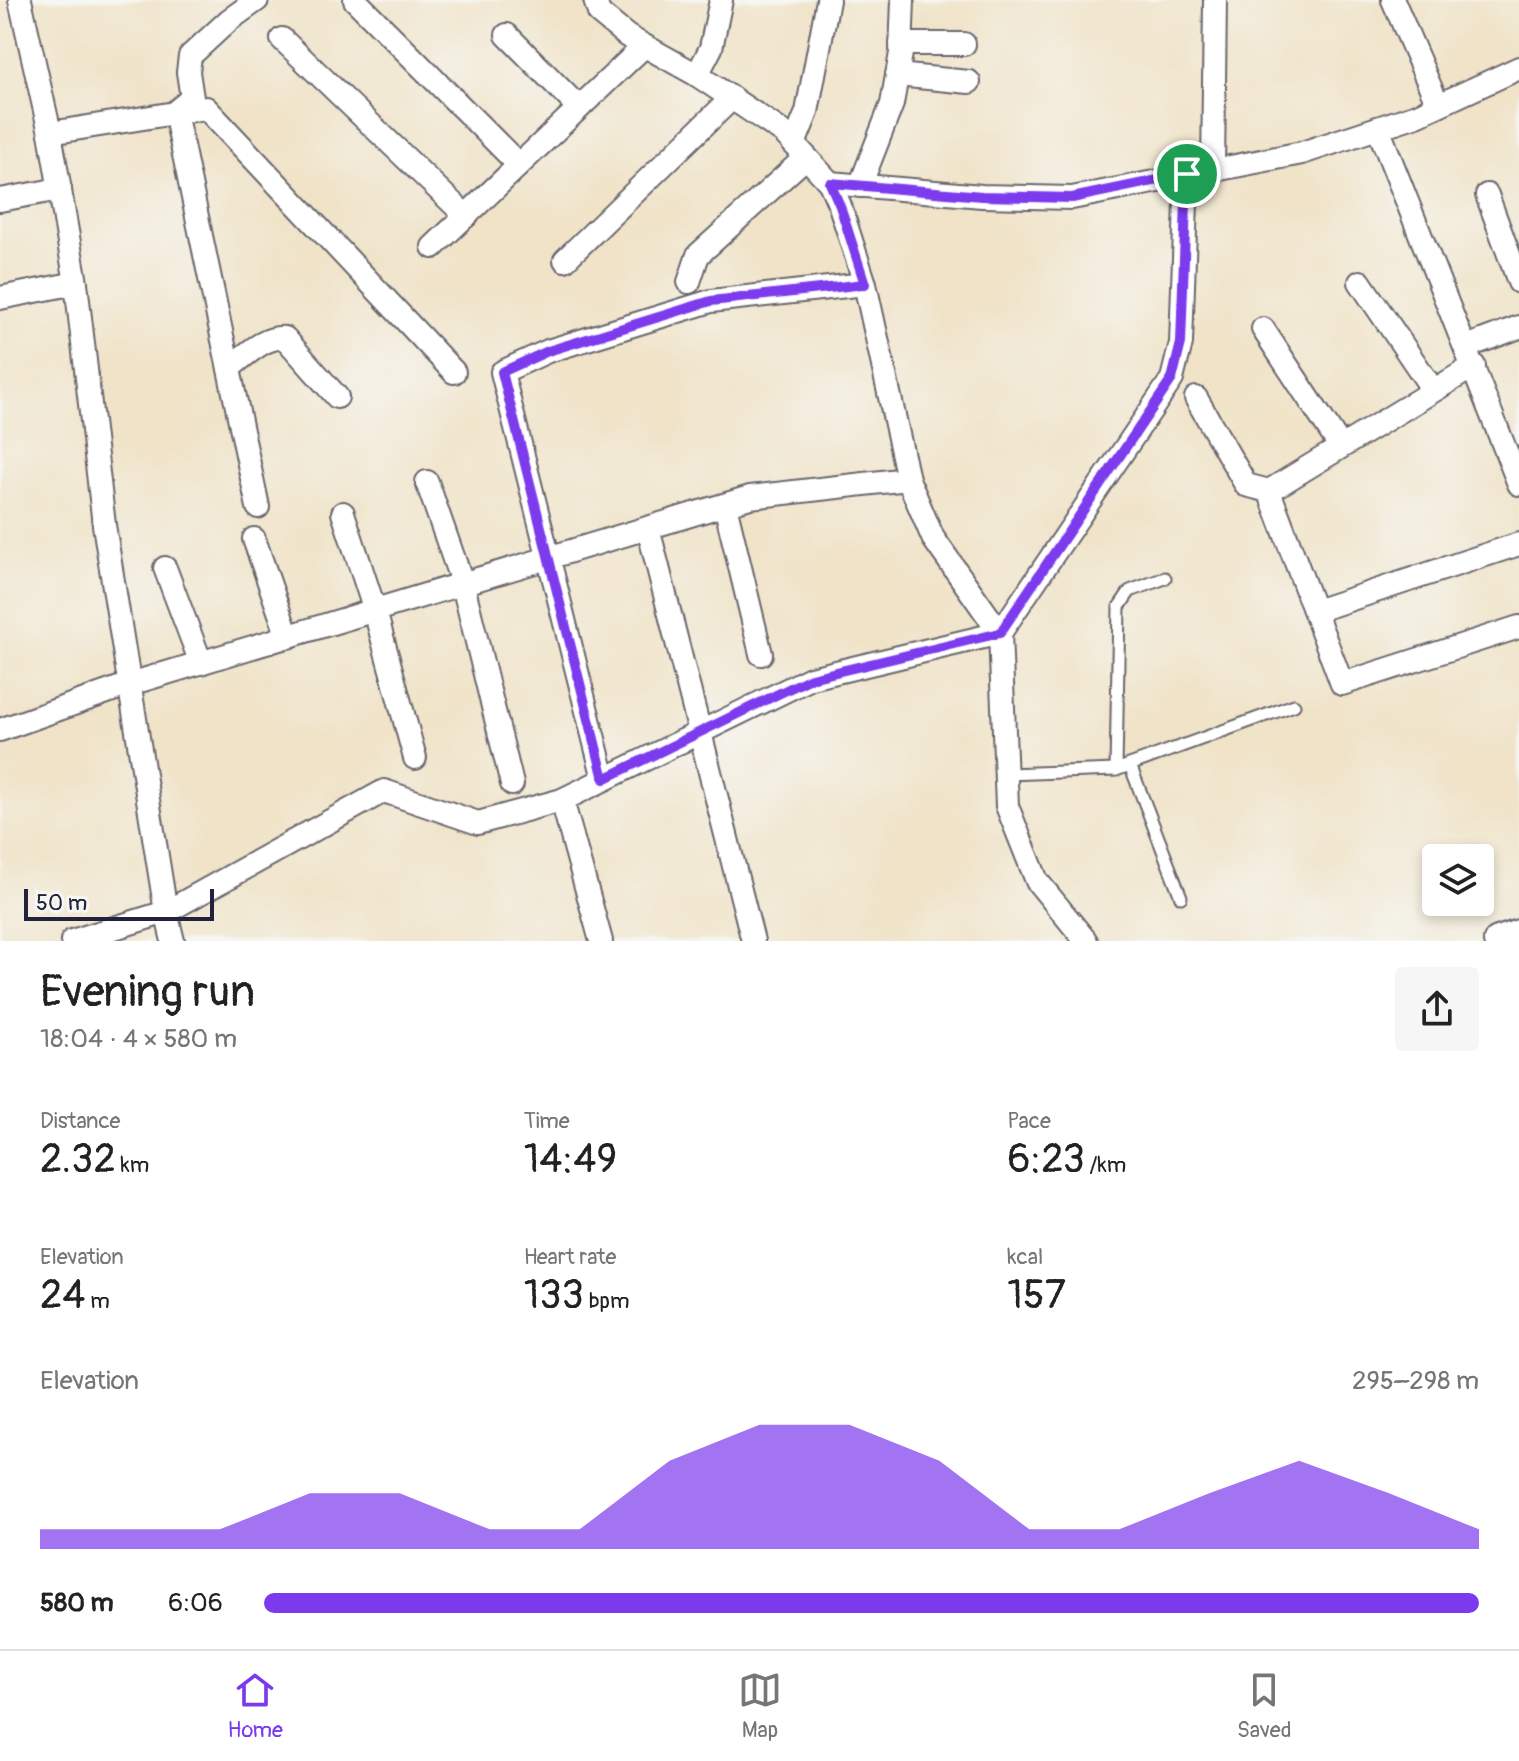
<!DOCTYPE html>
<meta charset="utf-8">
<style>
body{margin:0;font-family:Pangolin,sans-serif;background:#f6f6f6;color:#222;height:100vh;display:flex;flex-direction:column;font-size:30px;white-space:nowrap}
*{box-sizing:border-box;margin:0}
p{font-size:26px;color:#767676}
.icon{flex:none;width:44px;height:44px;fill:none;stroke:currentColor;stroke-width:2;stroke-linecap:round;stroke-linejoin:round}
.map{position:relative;height:941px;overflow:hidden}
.sheet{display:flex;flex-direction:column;background:#fff;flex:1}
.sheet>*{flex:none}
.tools{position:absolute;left:1422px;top:844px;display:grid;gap:16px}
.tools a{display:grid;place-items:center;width:72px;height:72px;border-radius:8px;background:#fff;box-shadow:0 4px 12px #0003;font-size:40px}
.scale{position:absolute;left:24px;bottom:20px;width:190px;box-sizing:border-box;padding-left:8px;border:4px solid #22223b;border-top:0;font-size:22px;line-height:28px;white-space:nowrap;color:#22223b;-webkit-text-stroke:6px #f6f6f2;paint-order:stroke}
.pin{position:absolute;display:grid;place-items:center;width:68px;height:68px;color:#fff;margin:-34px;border:4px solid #fff;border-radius:50%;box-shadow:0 2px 8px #0007}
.round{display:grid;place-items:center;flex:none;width:84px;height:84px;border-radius:8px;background:#f6f6f6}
.headline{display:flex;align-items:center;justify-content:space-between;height:136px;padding:0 40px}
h1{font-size:44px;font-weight:600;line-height:60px}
.metrics{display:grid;grid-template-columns:repeat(3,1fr);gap:12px;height:136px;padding:8px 40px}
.metrics div{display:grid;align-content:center}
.metrics b{font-size:40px;font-weight:600}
.metrics small{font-size:22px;font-weight:400}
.metrics p{font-size:22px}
.chart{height:224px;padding:16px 40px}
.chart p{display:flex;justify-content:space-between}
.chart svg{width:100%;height:144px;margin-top:8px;fill:#7c3aed;opacity:.7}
ul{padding:0 40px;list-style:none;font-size:26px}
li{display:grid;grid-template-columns:128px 96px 1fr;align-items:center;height:60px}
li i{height:20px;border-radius:10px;background:#7c3aed}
.tabs{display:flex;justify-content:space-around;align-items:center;height:112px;border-top:2px solid #e0e0e0;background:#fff;font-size:22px;color:#767676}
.tabs a{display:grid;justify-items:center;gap:4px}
.tabs .current{color:#7c3aed}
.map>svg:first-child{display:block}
</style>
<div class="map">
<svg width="1519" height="941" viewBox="0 0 1519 941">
<rect width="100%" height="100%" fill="#f6f6f2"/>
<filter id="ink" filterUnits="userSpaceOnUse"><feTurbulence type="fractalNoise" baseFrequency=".0125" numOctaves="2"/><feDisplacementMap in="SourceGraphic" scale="16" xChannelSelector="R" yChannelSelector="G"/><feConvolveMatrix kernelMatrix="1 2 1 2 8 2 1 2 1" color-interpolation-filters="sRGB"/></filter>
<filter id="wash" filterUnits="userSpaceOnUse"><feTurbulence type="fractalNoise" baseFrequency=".006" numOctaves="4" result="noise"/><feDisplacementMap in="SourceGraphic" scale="32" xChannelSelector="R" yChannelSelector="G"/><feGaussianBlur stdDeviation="1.8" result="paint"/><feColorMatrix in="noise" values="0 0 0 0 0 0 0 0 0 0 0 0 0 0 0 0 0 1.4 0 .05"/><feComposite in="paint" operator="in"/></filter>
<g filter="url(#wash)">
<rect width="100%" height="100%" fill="#f0e3c8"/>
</g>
<g filter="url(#ink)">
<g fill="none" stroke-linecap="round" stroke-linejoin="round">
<defs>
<g id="service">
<polyline points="1130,765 1181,897"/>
<polyline points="1116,770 1119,607 1130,591 1165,578"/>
<polyline points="1005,774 1116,770 1294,705"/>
</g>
<g id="minor">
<polyline points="355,0 519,165"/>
<polyline points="595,0 599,13 627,36 697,75 784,133 830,183 840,206 865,284 908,479 933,538 1000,633 1007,806 1037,881 1086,941"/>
<polyline points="1393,0 1438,105"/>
<polyline points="507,35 579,108"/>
<polyline points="282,39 466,216"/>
<polyline points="901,44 964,44"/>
<polyline points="697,75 711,48 721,0"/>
<polyline points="897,75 969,82"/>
<polyline points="175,112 258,507"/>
<polyline points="175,112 192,98 188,72 190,56 229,20 257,0"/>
<polyline points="1378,128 1519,484"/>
<polyline points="50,133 206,108 454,372"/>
<polyline points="794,144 807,112 828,0"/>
<polyline points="1213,169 1215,0"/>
<polyline points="830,183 982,196 1072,198 1302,153 1417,115 1519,68"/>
<polyline points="860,186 892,104 901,53 903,0"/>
<polyline points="1487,195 1519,282"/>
<polyline points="0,200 60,189"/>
<polyline points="433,247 644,46"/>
<polyline points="565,260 732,98"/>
<polyline points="689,282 698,255 806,157"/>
<polyline points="1360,282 1433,390"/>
<polyline points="76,283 104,525 166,912 173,941"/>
<polyline points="0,298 76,283 50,133 20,0"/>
<polyline points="1263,329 1340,446"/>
<polyline points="1466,347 1519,327"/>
<path d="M 229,368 C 245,356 264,336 285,338 L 337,397"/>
<polyline points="1196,398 1246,485 1269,491 1474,366"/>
<polyline points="427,482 463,585 512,784"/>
<polyline points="1269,491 1342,684 1519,627"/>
<polyline points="725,505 761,654"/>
<polyline points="343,513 375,611 415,758"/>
<polyline points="648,528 753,941"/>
<polyline points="254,539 288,637"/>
<polyline points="165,568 201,663"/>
<polyline points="1315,611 1519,544"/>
<polyline points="0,730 130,684 750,497 908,479"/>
<polyline points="604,779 502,372 548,351 711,301 865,284"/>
<polyline points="562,800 601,941"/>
<polyline points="72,941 166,912 384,791 478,823 562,800 811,678 1000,633 1172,379 1181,343 1187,174"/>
</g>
<polyline id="tertiary" points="1498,941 1519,934"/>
</defs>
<use href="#service" stroke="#6a666c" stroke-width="15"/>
<use href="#minor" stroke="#6a666c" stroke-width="26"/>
<use href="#tertiary" stroke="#6a666c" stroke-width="32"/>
<use href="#service" stroke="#fff" stroke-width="11"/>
<use href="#minor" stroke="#fff" stroke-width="22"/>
<use href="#tertiary" stroke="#fff" stroke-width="28"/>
</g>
</g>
<g fill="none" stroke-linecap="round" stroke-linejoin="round" filter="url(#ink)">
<defs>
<polygon id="route" points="1187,174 1181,343 1172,379 1000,633 811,678 604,779 502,372 548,351 711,301 865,284 840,206 830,183 982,196 1072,198"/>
</defs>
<use href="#route" stroke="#fff" stroke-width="16"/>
<use href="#route" stroke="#7c3aed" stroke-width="10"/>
</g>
</svg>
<div class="tools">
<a><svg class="icon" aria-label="layers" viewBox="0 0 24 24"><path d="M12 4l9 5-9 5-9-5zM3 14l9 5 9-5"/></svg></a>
</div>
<div class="scale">50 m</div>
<div class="pin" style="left:1187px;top:174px;background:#1e9e55"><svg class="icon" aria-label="arrive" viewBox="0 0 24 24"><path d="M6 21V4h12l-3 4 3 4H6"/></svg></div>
</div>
<section class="sheet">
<div class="headline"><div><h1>Evening run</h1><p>18:04 · 4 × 580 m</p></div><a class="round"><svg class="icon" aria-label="share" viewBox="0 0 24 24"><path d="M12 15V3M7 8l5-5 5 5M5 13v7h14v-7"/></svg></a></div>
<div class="metrics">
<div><p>Distance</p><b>2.32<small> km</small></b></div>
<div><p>Time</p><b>14:49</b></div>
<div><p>Pace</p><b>6:23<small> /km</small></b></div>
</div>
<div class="metrics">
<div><p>Elevation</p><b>24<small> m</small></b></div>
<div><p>Heart rate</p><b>133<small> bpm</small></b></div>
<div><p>kcal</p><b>157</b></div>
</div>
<div class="chart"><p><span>Elevation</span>295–298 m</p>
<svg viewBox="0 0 160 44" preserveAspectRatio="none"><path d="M0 44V38L10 38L20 38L30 27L40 27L50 38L60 38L70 17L80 6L90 6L100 17L110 38L120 38L130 27L140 17L150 27L160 38V44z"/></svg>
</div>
<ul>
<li><b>580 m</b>6:06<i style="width:100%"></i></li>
</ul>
</section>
<nav class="tabs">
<a class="current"><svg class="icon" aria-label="home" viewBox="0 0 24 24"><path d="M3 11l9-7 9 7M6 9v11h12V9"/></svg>Home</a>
<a><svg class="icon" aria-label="map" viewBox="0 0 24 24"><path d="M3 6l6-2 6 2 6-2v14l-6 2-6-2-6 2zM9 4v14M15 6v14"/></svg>Map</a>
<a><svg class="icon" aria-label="saved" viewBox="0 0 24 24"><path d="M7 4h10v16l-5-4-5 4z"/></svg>Saved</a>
</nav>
